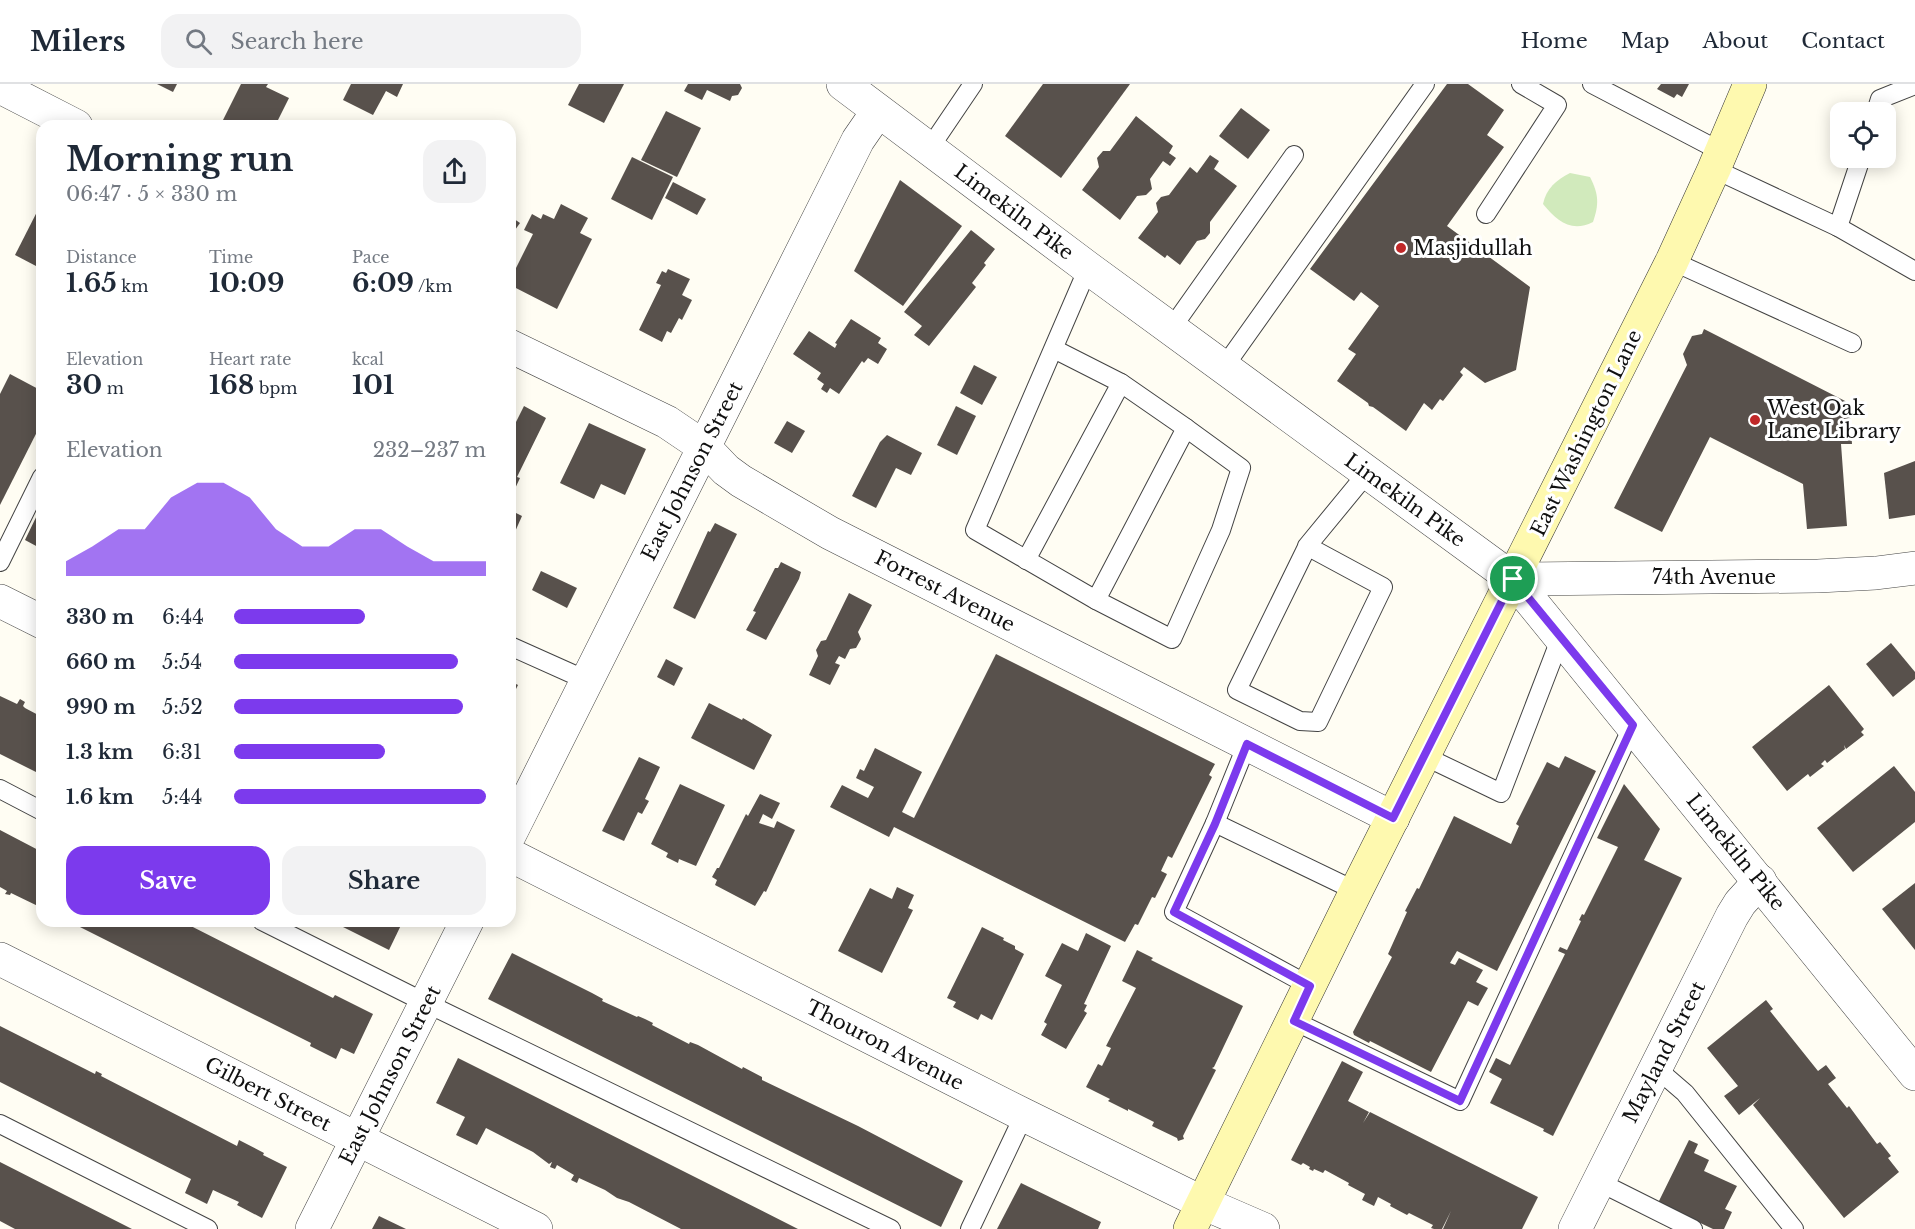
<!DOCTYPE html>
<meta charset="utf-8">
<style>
body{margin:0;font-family:"Libre Baskerville",serif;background:#f2f2f3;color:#1f2937;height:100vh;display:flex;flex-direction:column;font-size:22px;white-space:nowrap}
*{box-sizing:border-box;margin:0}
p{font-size:20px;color:#747a83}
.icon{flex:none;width:33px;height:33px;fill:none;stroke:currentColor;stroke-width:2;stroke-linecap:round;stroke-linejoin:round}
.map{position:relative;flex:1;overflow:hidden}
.side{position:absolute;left:36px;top:36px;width:480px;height:807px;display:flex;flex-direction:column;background:#fff;border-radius:18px;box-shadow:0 3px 15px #0003}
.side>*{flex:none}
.buttons{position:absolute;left:1830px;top:18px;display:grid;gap:12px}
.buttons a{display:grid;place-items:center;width:66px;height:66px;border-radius:12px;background:#fff;box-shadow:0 3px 15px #0003;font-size:30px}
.pin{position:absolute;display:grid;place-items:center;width:51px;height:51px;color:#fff;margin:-26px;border:3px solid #fff;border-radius:50%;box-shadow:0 2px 6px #0007}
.round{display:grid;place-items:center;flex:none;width:63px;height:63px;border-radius:18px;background:#f2f2f3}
.head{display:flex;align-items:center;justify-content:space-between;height:102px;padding:0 30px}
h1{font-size:33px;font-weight:700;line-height:45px}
.stats{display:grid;grid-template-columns:repeat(3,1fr);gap:9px;height:102px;padding:6px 30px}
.stats div{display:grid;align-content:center}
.stats b{font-size:26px;font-weight:700}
.stats small{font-size:16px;font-weight:400}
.stats p{font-size:16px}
.chart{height:168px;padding:12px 30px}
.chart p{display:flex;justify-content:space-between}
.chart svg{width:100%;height:108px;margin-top:6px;fill:#7c3aed;opacity:.7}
.button{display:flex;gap:12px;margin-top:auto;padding:12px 30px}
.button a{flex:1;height:69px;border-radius:18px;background:#7c3aed;color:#fff;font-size:24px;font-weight:700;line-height:69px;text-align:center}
.button a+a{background:#f2f2f3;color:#1f2937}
ul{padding:0 30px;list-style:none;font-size:20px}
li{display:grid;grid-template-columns:96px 72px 1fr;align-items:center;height:45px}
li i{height:15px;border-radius:8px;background:#7c3aed}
header{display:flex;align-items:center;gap:36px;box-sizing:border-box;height:84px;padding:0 30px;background:#fff;border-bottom:2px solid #e0e1e3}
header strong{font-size:28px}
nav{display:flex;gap:33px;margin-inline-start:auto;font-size:21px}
.search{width:420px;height:54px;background:#f2f2f3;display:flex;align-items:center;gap:15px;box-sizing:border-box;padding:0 21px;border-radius:18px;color:#747a83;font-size:22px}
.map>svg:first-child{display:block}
</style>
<header>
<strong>Milers</strong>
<div class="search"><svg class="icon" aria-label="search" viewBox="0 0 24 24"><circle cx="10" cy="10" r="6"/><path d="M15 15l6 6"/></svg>Search here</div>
<nav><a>Home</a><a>Map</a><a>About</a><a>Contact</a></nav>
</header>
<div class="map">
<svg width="1915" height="1145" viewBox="0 0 1915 1145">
<rect width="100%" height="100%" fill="#fffdf3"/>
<path fill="#d1eabc" d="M 1570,89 L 1590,93 C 1599,111 1599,120 1593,138 C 1571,149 1557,137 1543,120 C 1546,105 1556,96 1570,89 Z"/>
<g fill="#58514c">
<polygon points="157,0 177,0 173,8"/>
<polygon points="241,0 268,0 266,3 289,14 275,42 220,42"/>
<polygon points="351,0 403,0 397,13 386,7 373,31 343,16"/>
<polygon points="579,0 624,0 604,39 568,21"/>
<polygon points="688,0 740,0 742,4 738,11 732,12 730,17 707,6 702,16 684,7"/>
<polygon points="1043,0 1130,0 1061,94 1005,52"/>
<polygon points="1447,0 1468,0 1504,26 1487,51 1504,63 1447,142 1530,203 1516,286 1485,299 1464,283 1460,288 1463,291 1443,317 1440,315 1432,326 1424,319 1406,347 1373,323 1369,322 1368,319 1337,297 1356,270 1348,265 1379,222 1361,208 1354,217 1310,185"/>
<polygon points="1661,0 1689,0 1682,13 1677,10 1674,14 1657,5"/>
<polygon points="1241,24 1270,46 1248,75 1219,52"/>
<polygon points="666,27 701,44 677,93 641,76"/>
<polygon points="1136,32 1173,62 1169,69 1176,74 1170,82 1163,77 1150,95 1152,105 1146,111 1137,112 1120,136 1082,106 1099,83 1097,74 1103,67 1110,67"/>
<polygon points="1210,71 1219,77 1214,85 1237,102 1210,138 1210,149 1205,155 1197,157 1180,181 1167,171 1165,174 1138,154 1158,128 1156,119 1161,113 1169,111 1190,83 1197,89"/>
<polygon points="632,73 673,93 652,136 611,115"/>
<polygon points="900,96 962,142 903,222 854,187"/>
<polygon points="673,98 706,115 697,131 665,114"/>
<polygon points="42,118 42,171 36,182 15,171"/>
<polygon points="561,120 588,134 580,149 592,155 557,225 510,201 510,196 533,150 524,146 532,130 541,135 543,130 554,135"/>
<polygon points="510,132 520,139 510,153"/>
<polygon points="971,146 995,165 984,179 986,181 972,199 976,203 929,262 914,251 922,242 904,228"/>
<polygon points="668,185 690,195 682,211 692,216 682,236 679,234 671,249 667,247 662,258 639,246 661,201 656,199 662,187 666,189"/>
<polygon points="851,235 881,254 878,259 887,265 878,280 868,274 864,279 862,277 839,310 830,304 827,309 821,305 824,300 817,295 821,289 793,270 809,247 835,264 837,260 835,259"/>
<polygon points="1704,245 1849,319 1852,360 1841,360 1847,442 1807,445 1803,400 1710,353 1662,448 1614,424 1687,281 1683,270 1692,252 1702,250"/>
<polygon points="974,281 997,293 982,321 960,309"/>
<polygon points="10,290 42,307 42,338 0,421 0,310"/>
<polygon points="524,322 546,334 517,393 520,394 512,411 510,410 510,350"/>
<polygon points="956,322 976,332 957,371 937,361"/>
<polygon points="787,337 805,347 792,369 774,359"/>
<polygon points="589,339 646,365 625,411 601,400 594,415 560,399"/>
<polygon points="887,351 922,369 911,391 896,384 876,424 852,412 880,358"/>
<polygon points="1915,377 1915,431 1889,435 1884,389"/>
<polygon points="42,421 42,467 38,465 38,463 25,456"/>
<polygon points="510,426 522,432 510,459"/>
<polygon points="715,439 737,450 695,535 673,524 708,447 710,448"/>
<polygon points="781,478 801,488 799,495 766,556 746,546 756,528 753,527 775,484 778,484"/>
<polygon points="541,487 577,504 567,524 532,506"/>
<polygon points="849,509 872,521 858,548 861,555 856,564 850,565 845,575 839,572 835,579 840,581 830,601 809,591 818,572 816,566 821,557 826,556"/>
<polygon points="1891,559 1915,588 1915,595 1893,613 1866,580"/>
<polygon points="996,570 1215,680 1209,691 1212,693 1172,774 1168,772 1161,787 1167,790 1155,814 1152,813 1138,841 1135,840 1125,858 894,743 889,753 830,723 842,701 868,714 874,703 856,694 860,685 864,687 875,664 922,688 902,728 914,734"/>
<polygon points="666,575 683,584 674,602 657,593"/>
<polygon points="510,597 518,601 510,617"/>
<polygon points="1829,601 1864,645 1861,648 1864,651 1846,665 1844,661 1845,665 1827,679 1825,676 1821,680 1824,682 1810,693 1808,690 1787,707 1752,663"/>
<polygon points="0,612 17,620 20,615 25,618 23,622 25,624 42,633 42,691 0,670"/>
<polygon points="709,619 742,636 743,634 772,651 754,686 691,654"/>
<polygon points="1565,672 1596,687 1497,887 1457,867 1450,879 1455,881 1459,874 1483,886 1476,898 1488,904 1478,922 1468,917 1431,988 1370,957 1369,959 1354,951 1353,948 1392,873 1388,870 1407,828 1405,827 1417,804 1419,805 1454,732 1511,760 1519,742 1516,740 1547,678 1559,684"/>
<polygon points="639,673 660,683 645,715 649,717 642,730 638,728 624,757 602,747"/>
<polygon points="1894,682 1915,708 1915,738 1853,788 1817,744"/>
<polygon points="680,700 725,721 696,782 679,775 678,779 666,773 668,769 651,760"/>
<polygon points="1624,700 1660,745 1644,776 1682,794 1553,1052 1543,1047 1544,1045 1490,1019 1502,995 1489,988 1496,974 1510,981 1565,870 1558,867 1560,863 1567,866 1581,837 1579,836 1582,830 1584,831 1618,763 1597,754"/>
<polygon points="760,710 780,719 772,735 763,730 759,739 774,744 777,737 795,746 766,808 764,807 755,822 715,801 717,796 712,793 717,784 719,784 746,730 748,732"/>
<polygon points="0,746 42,768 42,824 11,809 10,811 5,810 7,807 0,803"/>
<polygon points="1915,799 1915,866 1882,825"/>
<polygon points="897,803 914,811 908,824 913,826 882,889 838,867 870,804 892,815"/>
<polygon points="68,837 181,837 333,914 335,911 373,930 354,970 341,964 336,975 310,962 311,959"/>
<polygon points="331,837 403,837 389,866"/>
<polygon points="982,843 1004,854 1003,856 1015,862 1015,865 1024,870 992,936 981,930 978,936 953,923 956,918 947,914"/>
<polygon points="1086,849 1111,862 1084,920 1087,921 1084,927 1087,929 1066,965 1041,951 1047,940 1044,938 1062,901 1045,892 1062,859 1078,867"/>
<polygon points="1137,866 1153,874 1151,876 1243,922 1214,983 1212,984 1216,986 1183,1052 1184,1055 1178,1057 1177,1054 1152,1042 1154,1038 1128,1025 1128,1027 1108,1017 1110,1015 1086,1003 1098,980 1102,982 1111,964 1106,962 1136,904 1122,897"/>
<polygon points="512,869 592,909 603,915 602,917 637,933 638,932 645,935 653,939 652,941 689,960 690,958 698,961 742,985 743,983 762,993 762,996 858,1042 963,1097 941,1143 488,915"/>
<polygon points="1766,916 1773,925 1770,927 1818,987 1826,981 1836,994 1828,1000 1847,1024 1849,1022 1877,1060 1880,1058 1891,1072 1888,1074 1899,1088 1844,1134 1753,1021 1760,1014 1739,1031 1724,1012 1738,1002 1707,964"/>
<polygon points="0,942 95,990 96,987 102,990 101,992 237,1062 239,1056 264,1069 263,1071 287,1083 262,1134 237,1121 239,1118 213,1106 207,1120 185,1109 191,1095 0,998"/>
<polygon points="458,974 675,1083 798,1145 681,1145 629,1118 617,1114 605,1106 579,1094 577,1099 571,1096 574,1091 557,1081 555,1085 550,1083 552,1078 549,1080 533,1068 486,1044 477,1061 456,1051 465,1033 436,1019"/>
<polygon points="1342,977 1363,988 1348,1017 1369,1028 1363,1039 1370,1028 1538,1113 1522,1145 1443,1145 1451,1127 1442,1145 1434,1145 1431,1144 1433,1141 1409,1129 1407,1131 1390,1122 1391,1120 1378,1113 1374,1122 1362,1116 1365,1110 1348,1101 1349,1099 1325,1086 1323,1089 1314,1085 1313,1087 1309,1085 1310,1083 1303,1079 1301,1081 1291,1076"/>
<polygon points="1689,1056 1698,1060 1694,1069 1709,1076 1704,1087 1737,1102 1725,1125 1732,1128 1724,1145 1713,1145 1658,1119"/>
<polygon points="0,1078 59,1108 132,1145 15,1145 0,1137"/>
<polygon points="1021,1099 1101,1138 1098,1145 997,1145"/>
<polygon points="379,1132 406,1145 372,1145"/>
</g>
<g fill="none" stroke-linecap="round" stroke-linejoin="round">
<defs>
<g id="service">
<polyline points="1592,0 1722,68"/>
<polyline points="1876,28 1880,15 1915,1"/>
<polyline points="929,65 973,0"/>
<polyline points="1714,85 1838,143 1915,187"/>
<polyline points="1486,130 1557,21 1521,0"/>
<polyline points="1838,143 1861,74"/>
<polyline points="1672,177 1852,259"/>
<polyline points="1088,184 975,446 1096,516 1186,344 1121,299"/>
<polyline points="1171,245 1294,71"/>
<polyline points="1224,283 1425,0"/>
<polyline points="1307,462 1383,503 1318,638 1300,637 1237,606 1308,461 1368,388"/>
<polyline points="1026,476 1121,299 1054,265"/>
<polyline points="0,478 42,393"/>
<polyline points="1096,516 1172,555 1221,446 1241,384 1186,344"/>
<polyline points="510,562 586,596"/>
<polyline points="1247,660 1215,739 1174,828 1310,902"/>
<polyline points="1424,672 1501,709 1561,553"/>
<polyline points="0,705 42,727"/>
<polyline points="1215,739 1356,807"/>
<polyline points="262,837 426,919 891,1145"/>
<polyline points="1294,937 1460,1017 1633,641"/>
<polyline points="1656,984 1685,1009 1794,1145"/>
<polyline points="0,1040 208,1145"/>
<polyline points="1599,1098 1693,1145"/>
<polyline points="970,1145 1024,1031"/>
</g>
<g id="minor">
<polyline points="0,3 76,42"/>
<polyline points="510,262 667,338 704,363 726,386 741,397 830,449 1393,734"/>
<polyline points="1513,495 1818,492 1876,489 1915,484"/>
<polyline points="0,517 42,538"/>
<polyline points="510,750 858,56 878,27"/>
<polyline points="510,771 1024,1031 1203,1119 1263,1145"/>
<polyline points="0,875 536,1145"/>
<polyline points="312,1145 467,837"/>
<polyline points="1575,1145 1732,832 1740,819 1760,797"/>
</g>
<polyline id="tertiary" points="843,0 1088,184 1513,495 1915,990"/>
<polyline id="secondary" points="1190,1145 1356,807 1672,177 1714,85 1750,0"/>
</defs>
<use href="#service" stroke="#434343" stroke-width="20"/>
<use href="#minor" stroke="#434343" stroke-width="34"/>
<use href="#tertiary" stroke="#434343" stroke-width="34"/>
<use href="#secondary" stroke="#323232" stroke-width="34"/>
<use href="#service" stroke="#fff" stroke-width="18"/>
<use href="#minor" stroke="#fff" stroke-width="33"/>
<use href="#tertiary" stroke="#fff" stroke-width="33"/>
<use href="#secondary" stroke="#fef9af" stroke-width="33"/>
</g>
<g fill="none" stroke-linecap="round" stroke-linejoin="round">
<defs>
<polygon id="route" points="1513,495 1633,641 1460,1017 1294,937 1310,902 1174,828 1215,740 1247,660 1393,734"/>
</defs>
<use href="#route" stroke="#fff" stroke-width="12"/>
<use href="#route" stroke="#7c3aed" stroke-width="8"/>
</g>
<g fill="#c02828" stroke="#fff" stroke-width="2">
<circle cx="1401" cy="164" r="6"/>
<circle cx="1755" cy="336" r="6"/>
</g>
<g text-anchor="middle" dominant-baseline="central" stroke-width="6" stroke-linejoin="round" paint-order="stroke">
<g font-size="20" fill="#101010" stroke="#fff">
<text transform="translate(1014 128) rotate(37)">Limekiln Pike</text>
<text transform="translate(1586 349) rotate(-64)">East Washington Lane</text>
<text transform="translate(692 387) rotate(-63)">East Johnson Street</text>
<text transform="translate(1405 416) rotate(36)">Limekiln Pike</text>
<text x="1714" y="493">74th Avenue</text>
<text transform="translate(945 507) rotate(27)">Forrest Avenue</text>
<text transform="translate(1736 768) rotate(51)">Limekiln Pike</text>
<text transform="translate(885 961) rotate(27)">Thouron Avenue</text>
<text transform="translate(1664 968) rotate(-63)">Mayland Street</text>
<text transform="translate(390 991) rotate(-63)">East Johnson Street</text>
<text transform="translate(268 1010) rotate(27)">Gilbert Street</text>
</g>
<g font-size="20" fill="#101010" stroke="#fff" text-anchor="start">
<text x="1413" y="164">Masjidullah</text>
<text x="1767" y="324">West Oak<tspan x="1767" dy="23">Lane Library</tspan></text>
</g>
</g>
</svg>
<div class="buttons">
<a><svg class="icon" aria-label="locate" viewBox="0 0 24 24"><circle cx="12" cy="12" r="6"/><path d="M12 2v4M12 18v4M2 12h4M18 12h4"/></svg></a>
</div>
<div class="pin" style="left:1513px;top:495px;background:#1e9e55"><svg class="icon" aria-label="arrive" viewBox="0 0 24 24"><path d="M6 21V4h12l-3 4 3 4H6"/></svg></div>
<section class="side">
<div class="head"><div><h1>Morning run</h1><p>06:47 · 5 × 330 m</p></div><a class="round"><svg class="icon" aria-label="share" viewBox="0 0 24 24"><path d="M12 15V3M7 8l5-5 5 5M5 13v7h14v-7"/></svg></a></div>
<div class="stats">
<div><p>Distance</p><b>1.65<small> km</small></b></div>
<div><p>Time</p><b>10:09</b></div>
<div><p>Pace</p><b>6:09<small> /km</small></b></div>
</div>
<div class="stats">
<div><p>Elevation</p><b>30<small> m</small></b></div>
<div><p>Heart rate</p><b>168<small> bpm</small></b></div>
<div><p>kcal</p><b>101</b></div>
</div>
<div class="chart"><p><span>Elevation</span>232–237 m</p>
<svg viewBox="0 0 160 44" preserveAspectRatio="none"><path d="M0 44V38L10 32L20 25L30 25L40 12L50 6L60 6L70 12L80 25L90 32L100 32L110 25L120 25L130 32L140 38L150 38L160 38V44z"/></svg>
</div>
<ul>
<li><b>330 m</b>6:44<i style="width:52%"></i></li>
<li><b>660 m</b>5:54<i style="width:89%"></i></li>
<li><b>990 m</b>5:52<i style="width:91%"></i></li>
<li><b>1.3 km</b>6:31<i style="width:60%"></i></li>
<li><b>1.6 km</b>5:44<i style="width:100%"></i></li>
</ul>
<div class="button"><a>Save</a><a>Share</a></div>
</section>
</div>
